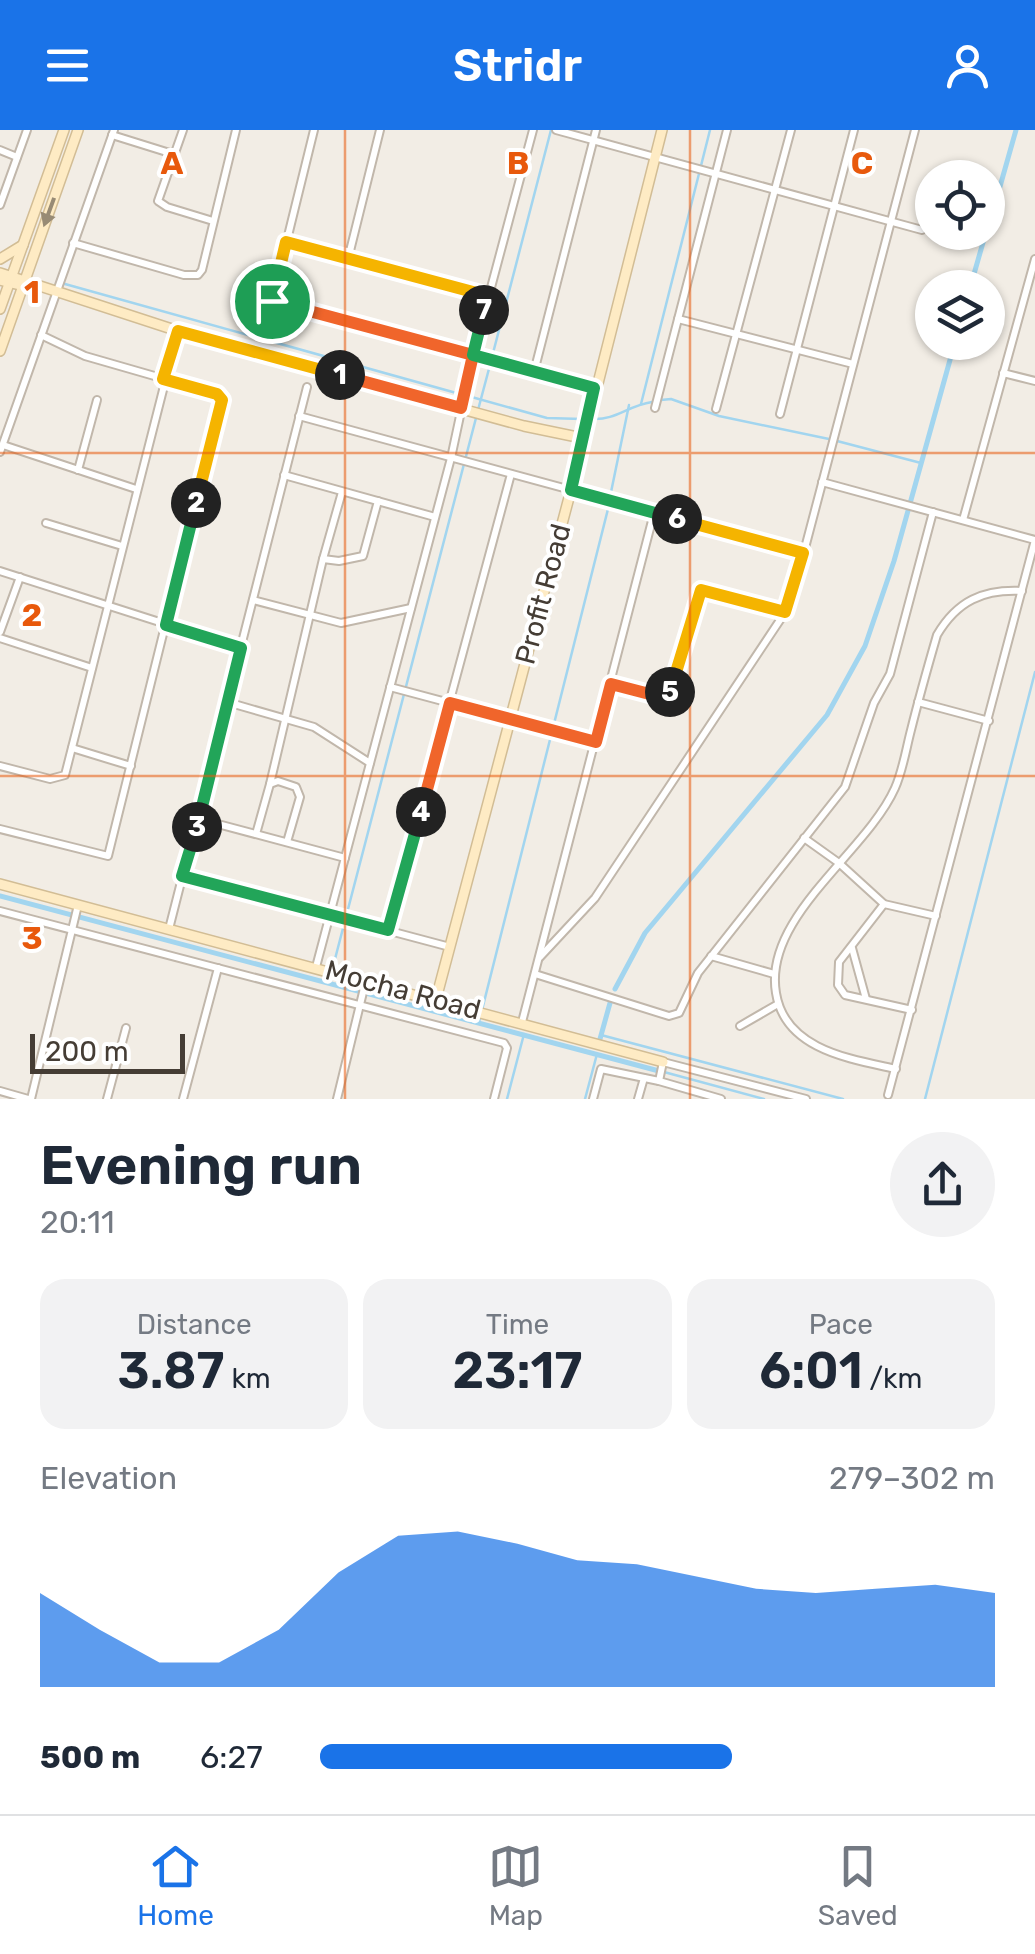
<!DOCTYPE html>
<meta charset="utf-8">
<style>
body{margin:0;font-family:Rubik,sans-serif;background:#f2f2f3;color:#1f2937;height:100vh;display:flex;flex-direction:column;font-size:38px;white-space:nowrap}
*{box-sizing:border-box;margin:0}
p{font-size:32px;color:#747a83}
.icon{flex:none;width:55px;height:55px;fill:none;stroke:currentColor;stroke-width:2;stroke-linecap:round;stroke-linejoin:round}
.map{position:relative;height:969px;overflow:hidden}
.side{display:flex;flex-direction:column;background:#fff;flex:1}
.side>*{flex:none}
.controls{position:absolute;left:915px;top:30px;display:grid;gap:20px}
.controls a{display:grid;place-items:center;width:90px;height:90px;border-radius:50%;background:#fff;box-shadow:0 2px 8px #0004;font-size:50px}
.scale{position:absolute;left:30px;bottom:25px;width:155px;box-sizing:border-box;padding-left:10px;border:5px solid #453d35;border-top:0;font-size:28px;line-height:35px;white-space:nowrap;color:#453d35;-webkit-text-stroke:8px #fff;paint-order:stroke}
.pin{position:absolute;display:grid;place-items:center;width:85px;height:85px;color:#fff;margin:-42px;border:5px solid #fff;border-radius:50%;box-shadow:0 2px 10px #0007}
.km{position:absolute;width:50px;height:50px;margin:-25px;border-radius:50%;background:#222;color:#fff;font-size:28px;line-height:50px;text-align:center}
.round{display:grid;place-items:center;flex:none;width:105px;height:105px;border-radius:52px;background:#f2f2f3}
.summary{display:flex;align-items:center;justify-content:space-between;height:170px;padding:0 40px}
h1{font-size:55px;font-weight:600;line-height:75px}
.stats{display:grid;grid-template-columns:repeat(3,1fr);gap:15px;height:170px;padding:10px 40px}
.stats div{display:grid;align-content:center;border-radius:25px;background:#f2f2f3;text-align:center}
.stats b{font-size:50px;font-weight:600}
.stats small{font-size:28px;font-weight:400}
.stats p{font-size:28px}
.chart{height:280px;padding:20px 40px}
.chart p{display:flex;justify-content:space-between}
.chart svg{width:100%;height:180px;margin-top:10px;fill:#1a73e8;opacity:.7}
ul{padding:0 40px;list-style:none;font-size:32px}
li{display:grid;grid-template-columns:160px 120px 1fr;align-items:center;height:75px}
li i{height:25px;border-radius:12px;background:#1a73e8}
header{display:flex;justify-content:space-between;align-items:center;height:130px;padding:0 40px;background:#1a73e8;color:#fff;font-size:45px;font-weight:600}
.tabs{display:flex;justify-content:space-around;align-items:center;height:140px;border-top:2px solid #e0e1e3;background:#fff;font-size:28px;color:#747a83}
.tabs a{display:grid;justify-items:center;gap:5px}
.tabs .selected{color:#1a73e8}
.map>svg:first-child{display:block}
</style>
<header><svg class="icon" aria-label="menu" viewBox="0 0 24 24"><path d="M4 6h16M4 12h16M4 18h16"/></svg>Stridr<svg class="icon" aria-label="person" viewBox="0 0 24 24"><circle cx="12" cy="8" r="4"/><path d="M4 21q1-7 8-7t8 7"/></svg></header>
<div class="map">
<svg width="1035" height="969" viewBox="0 0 1035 969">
<rect width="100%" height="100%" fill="#f2ede5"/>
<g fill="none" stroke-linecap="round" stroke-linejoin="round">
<g stroke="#a2d5ef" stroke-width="2.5">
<polyline points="65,154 460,264"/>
<polyline points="492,227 551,0"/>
<polyline points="468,266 547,288 582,289"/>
<polyline points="661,270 671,269 719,286 829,309"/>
<polyline points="641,274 710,0"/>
<polyline points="478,280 490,235"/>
<path d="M 593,289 C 616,290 627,276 652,272"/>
<polyline points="837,311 921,333"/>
<polyline points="610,367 629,275"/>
<polyline points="329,852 476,288"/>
<polyline points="479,892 609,375"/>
<polyline points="601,905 843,969"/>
<polyline points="664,942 764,969"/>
<polyline points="507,969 524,904"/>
<polyline points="585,969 597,924"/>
<polyline points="925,969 1035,542"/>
</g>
<g stroke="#a2d5ef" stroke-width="5">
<polyline points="988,99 1016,0"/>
<polyline points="970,158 986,102"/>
<polyline points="0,766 659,941"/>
<polyline points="615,859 645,803 827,585 865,516 894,431 955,212"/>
<polyline points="600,909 610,873"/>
</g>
<defs>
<g id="street">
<polyline points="183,0 158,71 167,77 213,91"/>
<polyline points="314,0 272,171 594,258"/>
<polyline points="556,0 922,100"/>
<polyline points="112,5 173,24"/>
<polyline points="0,20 17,27"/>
<polyline points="0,75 27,0"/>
<polyline points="286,112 488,166"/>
<polyline points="73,113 184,145 198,145 202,140 236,0"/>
<polyline points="348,129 380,0"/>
<polyline points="678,189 853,234"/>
<polyline points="534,242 596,0"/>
<polyline points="1003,243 1035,251"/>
<polyline points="655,278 727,0"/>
<polyline points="716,279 791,0"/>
<polyline points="780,284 854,0"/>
<polyline points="299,286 803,423"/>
<polyline points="3,315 136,359"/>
<polyline points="0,322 114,0"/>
<polyline points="78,340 97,270"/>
<polyline points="284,345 435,387"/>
<polyline points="822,352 1035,410"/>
<polyline points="342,362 323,429 339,431 363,426 378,371"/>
<polyline points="963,390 1035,129"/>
<polyline points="46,393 122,416"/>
<polyline points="0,441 241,518"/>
<polyline points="253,470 341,493 411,478"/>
<polyline points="0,502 20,447"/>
<polyline points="0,508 92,538"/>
<polyline points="611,554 668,566 701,460 785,482"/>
<polyline points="390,557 596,612"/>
<polyline points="227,572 314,597 370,633"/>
<polyline points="918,572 989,591"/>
<polyline points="72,618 131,636"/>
<polyline points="0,636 50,649 65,645 178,201"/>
<polyline points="270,654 323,429"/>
<polyline points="199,689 345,728"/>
<polyline points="0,699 108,726 221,270 217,264 85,226 41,205"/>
<polyline points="256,704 270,654 278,651 296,657 300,667 287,712"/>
<polyline points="804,708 839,733 884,774 936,786"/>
<polyline points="183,746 450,817"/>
<polyline points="884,774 839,832 838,855 845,865 912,880"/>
<polyline points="0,781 504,913 507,918 494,969"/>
<polyline points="169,799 307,257"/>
<polyline points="388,800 511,344"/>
<polyline points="852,818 866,869"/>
<polyline points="711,826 774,844"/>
<polyline points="540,827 595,768 790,475 915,0"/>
<polyline points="316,837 451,328 473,225 533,0"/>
<polyline points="535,844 669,886 679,883 698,843 845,657 874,573 890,544 933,382"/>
<polyline points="522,892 654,383"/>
<polyline points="740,896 778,874"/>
<path d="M 896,939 C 851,929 785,920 776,863 C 763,787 866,723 895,658 C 903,640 906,619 911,600 C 919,568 928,536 937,505 C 957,471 983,459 1022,461"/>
<polyline points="659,951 663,932 806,969"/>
<polyline points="0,961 28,969"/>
<polyline points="888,965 1035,410"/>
<polyline points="31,969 78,775"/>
<polyline points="107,969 126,898"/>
<polyline points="183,969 218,838"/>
<polyline points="337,969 366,850"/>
<polyline points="593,969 601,939 659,951 721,969"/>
<polyline points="638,969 644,948"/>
</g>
<g id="secondary">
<polyline points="0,129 23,115"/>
<polyline points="0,143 178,201 524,296 582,308"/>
<polyline points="0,150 28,157"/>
<polyline points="0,179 64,0"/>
<polyline points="0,221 78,0"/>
<polyline points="0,754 663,932"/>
<polyline points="436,869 571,360 662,0"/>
</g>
</defs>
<use href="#street" stroke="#c1b7ab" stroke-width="10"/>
<use href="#secondary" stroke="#d2bd95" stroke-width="12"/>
<use href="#street" stroke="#fff" stroke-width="6"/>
<use href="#secondary" stroke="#feebc4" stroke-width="9"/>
</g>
<defs><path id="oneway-solid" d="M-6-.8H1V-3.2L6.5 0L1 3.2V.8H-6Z" transform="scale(2.5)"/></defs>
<use fill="#988b75" href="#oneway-solid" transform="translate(49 82) rotate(110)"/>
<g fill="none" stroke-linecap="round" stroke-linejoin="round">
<defs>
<polyline id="split-1" points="272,171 473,225 461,278 340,245"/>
<polyline id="split-2" points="196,373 222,270 217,264 163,249 178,201 340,245"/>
<polyline id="split-3" points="196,373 166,495 241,518 197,697"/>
<polyline id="split-4" points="197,697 182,746 388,800 421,682"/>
<polyline id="split-5" points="421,682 450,573 596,612 611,554 661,567 668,566 670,562"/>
<polyline id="split-6" points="670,562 701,460 785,482 803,423 677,389"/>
<polyline id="split-7" points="484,180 473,225 594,258 571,360 677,389"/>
<polyline id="split-8" points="272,171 286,112 488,166 484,180"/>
</defs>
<use href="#split-1" stroke="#fff" stroke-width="20"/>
<use href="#split-2" stroke="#fff" stroke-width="20"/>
<use href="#split-3" stroke="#fff" stroke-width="20"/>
<use href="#split-4" stroke="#fff" stroke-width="20"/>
<use href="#split-5" stroke="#fff" stroke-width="20"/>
<use href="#split-6" stroke="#fff" stroke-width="20"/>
<use href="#split-7" stroke="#fff" stroke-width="20"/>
<use href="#split-8" stroke="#fff" stroke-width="20"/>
<use href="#split-1" stroke="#f0652b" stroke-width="12"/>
<use href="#split-2" stroke="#f5b400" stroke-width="12"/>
<use href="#split-3" stroke="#22a559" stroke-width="12"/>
<use href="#split-4" stroke="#22a559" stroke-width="12"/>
<use href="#split-5" stroke="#f0652b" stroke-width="12"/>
<use href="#split-6" stroke="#f5b400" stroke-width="12"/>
<use href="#split-7" stroke="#22a559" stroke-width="12"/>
<use href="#split-8" stroke="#f5b400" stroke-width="12"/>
</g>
<path fill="none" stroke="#e8590c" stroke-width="2.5" stroke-opacity="0.55" d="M 345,0 L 345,969M 690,0 L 690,969M 0,323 L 1035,323M 0,646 L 1035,646"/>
<g text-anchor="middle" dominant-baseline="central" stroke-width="8" stroke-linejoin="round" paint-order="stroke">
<g font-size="28" fill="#453d35" stroke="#fff">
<text transform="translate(543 464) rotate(-75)">Profit Road</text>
<text transform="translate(403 860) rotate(15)">Mocha Road</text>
</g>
</g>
<g font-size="32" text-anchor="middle" font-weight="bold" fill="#e8590c" stroke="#fff" stroke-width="8" stroke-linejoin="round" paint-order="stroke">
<text x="172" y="44">A</text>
<text x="518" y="44">B</text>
<text x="862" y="44">C</text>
<text x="32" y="173">1</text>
<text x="32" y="496">2</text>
<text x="32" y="819">3</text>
</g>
</svg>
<div class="controls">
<a><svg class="icon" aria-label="locate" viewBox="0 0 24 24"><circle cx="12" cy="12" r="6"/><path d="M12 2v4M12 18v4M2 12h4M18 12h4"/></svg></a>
<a><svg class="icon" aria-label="layers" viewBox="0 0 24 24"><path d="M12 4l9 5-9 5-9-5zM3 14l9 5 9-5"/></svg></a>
</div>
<div class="scale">200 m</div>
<div class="pin" style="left:272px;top:171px;background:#1e9e55"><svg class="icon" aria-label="arrive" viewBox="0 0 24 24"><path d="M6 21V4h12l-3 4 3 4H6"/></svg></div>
<b class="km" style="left:340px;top:245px">1</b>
<b class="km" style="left:196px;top:373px">2</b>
<b class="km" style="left:197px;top:697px">3</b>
<b class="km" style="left:421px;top:682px">4</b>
<b class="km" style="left:670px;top:562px">5</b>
<b class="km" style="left:677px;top:389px">6</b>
<b class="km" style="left:484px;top:180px">7</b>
</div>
<section class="side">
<div class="summary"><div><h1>Evening run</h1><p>20:11</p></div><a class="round"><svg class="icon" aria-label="share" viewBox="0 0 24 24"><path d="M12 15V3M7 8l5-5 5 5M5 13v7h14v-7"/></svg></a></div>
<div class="stats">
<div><p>Distance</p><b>3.87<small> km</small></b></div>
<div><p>Time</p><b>23:17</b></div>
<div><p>Pace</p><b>6:01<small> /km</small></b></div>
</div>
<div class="chart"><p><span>Elevation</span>279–302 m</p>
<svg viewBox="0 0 160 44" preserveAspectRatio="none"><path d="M0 44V21L10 30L20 38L30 38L40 30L50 16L60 7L70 6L80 9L90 13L100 14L110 17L120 20L130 21L140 20L150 19L160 21V44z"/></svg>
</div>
<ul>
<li><b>500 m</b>6:27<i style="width:61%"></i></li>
</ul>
</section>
<nav class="tabs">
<a class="selected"><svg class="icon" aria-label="home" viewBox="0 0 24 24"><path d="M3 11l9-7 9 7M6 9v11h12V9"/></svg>Home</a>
<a><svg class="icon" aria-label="map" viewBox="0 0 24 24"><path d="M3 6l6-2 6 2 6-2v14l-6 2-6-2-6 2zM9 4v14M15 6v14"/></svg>Map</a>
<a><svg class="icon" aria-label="saved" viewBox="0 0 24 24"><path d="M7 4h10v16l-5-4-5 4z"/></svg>Saved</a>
</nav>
